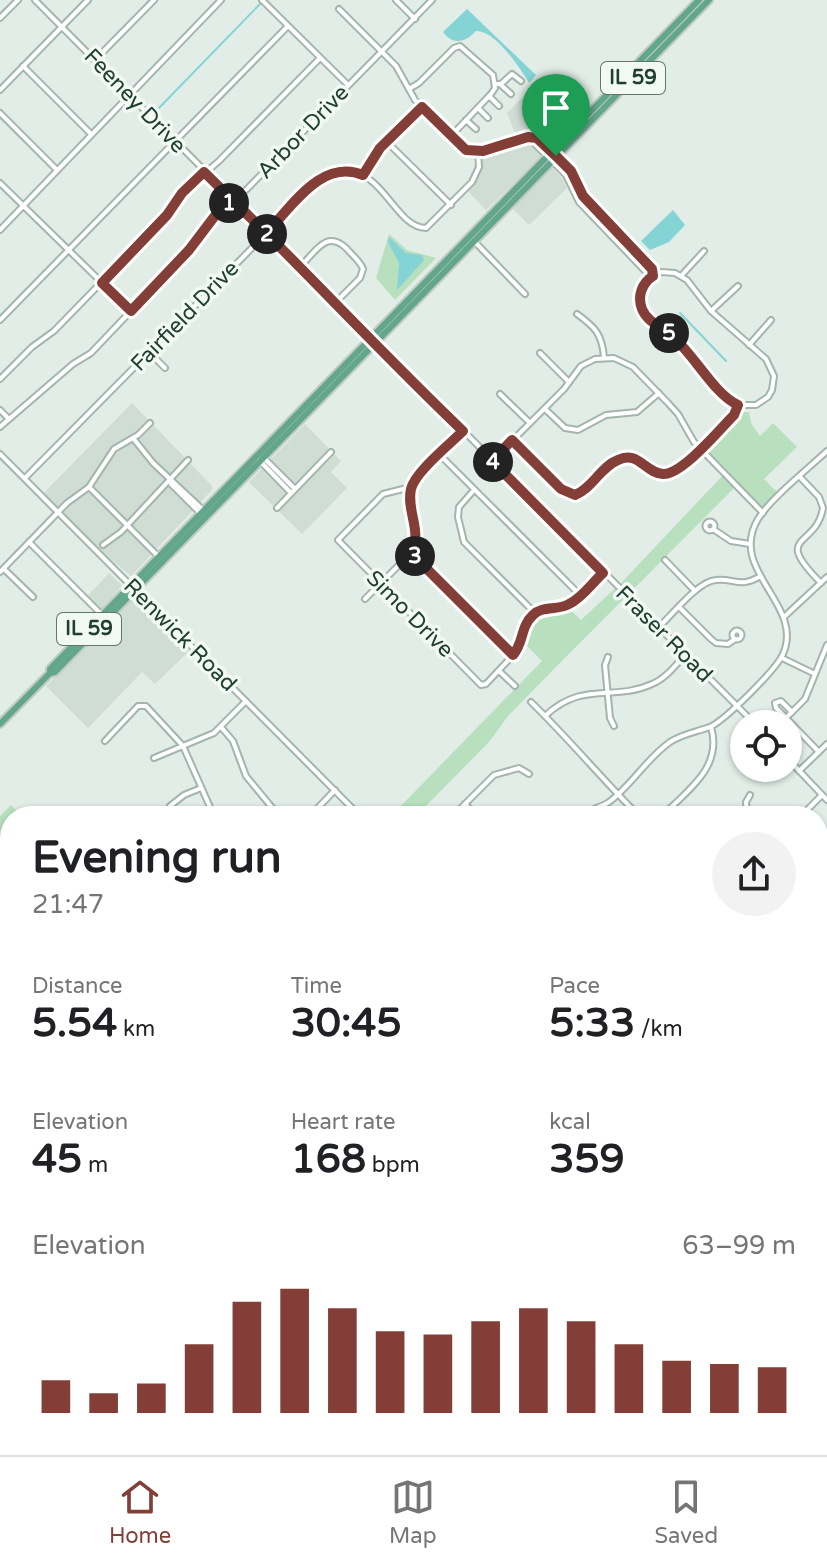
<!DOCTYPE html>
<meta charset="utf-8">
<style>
body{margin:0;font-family:"Varela Round",sans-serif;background:#f2f2f2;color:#202124;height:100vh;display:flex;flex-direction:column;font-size:30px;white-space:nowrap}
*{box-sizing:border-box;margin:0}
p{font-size:26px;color:#757577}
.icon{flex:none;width:44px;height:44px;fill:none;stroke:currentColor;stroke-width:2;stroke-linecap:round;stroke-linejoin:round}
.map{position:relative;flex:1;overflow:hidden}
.side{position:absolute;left:0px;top:806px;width:828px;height:650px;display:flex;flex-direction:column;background:#fff;border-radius:32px 32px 0 0;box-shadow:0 2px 6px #0004}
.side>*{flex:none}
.controls{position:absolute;left:730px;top:710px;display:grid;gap:16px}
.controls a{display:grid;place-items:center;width:72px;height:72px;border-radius:50%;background:#fff;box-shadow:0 2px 6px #0004;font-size:40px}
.pin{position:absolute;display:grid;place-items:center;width:68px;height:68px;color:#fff;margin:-82px -34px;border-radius:50% 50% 50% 0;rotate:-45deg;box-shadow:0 0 8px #0007}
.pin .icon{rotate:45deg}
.km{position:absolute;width:40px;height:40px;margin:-20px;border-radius:50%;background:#222;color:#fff;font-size:22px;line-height:40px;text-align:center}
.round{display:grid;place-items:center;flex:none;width:84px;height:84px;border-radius:42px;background:#f2f2f2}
.head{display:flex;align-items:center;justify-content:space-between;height:136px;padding:0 32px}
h1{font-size:44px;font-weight:700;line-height:60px}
.figures{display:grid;grid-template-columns:repeat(3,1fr);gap:12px;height:136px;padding:8px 32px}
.figures div{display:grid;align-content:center}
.figures b{font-size:40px;font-weight:700}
.figures small{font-size:22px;font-weight:400}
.figures p{font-size:22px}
.chart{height:224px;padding:16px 32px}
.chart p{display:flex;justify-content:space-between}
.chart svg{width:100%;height:144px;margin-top:8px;stroke:#833f37;stroke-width:6}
.tabs{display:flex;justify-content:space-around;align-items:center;height:112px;border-top:2px solid #e0e0e0;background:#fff;font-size:22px;color:#757577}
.tabs a{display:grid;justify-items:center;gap:4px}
.tabs .current{color:#833f37}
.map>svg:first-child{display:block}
</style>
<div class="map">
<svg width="827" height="1455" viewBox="0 0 827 1455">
<rect width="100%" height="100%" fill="#e1ede6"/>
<g fill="#cfddd5">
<polygon points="537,83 576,122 549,148 538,137 525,133 516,135 507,113"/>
<polygon points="524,139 544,154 486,210 468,191 480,172 481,154"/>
<polygon points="552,168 562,178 567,188 529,225 512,208"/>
<polygon points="132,403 212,486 212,490 131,576 93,544 43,494"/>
<polygon points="305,424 341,461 331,472 347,488 302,534 249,482"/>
<polygon points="109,573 122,586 98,614 84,600"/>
<polygon points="136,593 191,649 155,684 142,672 88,728 46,686"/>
<polygon points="0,948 10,958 10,1094 0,1097"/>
<polygon points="273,1446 492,1446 481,1455 264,1455"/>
</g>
<g fill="#b8e0be">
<polygon points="389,234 407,250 436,258 395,300 376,278"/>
<polygon points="742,412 749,412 751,423 760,436 773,423 797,447 764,479 779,494 763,509 706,449"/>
<path d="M 725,473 L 736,486 L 547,676 L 508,716 L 489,742 L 416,816 L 391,816 L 542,661 L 524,643 C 530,610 540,615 568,608 L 581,620 L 622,582 Z"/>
<polygon points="11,805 22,816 10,816 10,948 0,938 0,816"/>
<polygon points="10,1248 10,1360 0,1355 0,1253"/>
</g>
<g fill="#84d4d6">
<path d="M 467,9 L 536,75 L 529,83 C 520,68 495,30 476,31 C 466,42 453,46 443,32 Z"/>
<polygon points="673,210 685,225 669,242 650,250 641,241"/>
<polygon points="389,237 406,253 422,255 424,260 397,290 399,263 388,242"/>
</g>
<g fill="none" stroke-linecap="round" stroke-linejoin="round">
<g stroke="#84d4d6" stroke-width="2">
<polyline points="158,109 260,4"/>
<polyline points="680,313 726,361"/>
<polyline points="591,1446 595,1455"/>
<polyline points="447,1455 457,1446"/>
</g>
<defs>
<g id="minor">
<polyline points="35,0 755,724"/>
<polyline points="262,0 348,85"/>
<polyline points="396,0 415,19"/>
<polyline points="339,9 396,66 415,100 466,150 478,152 520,137 537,138 571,171 583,196 648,264 653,276"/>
<polyline points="0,18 18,0"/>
<polyline points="95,60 154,0"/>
<polyline points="23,66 91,134"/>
<polyline points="495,84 501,84 512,74 521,81"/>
<polyline points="501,85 511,94"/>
<polyline points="409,89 419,83 454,48 460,46 493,75 495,88 491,94 451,136"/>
<polyline points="0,90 88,0"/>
<polyline points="489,96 499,106"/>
<polyline points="478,108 488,118"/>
<polyline points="0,113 57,170"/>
<polyline points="466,120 476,129"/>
<polyline points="533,139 535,144 566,175 579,202 647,273 653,276"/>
<polyline points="387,142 451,205"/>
<polyline points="363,174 380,148 422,107"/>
<polyline points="0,183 131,311"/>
<polyline points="0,230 221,0"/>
<polyline points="474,241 525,294"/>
<path d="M 301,266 C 316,251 327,229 347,249 C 353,256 360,261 363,269 L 360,278 L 336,302"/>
<path d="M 661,272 L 675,273 L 687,280 L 711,311 L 766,359 L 774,376 L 772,390 L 768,397 L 756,405 L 738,405 L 726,398 L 676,340 L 646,316 C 634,298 642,280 661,272 Z"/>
<polyline points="681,276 704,251"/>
<polyline points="711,311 738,286"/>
<path d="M 577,314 C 595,327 602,334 604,357"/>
<polyline points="0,320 288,26"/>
<polyline points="749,345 771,320"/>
<polyline points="150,353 165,368"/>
<polyline points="540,353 569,382"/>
<polyline points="0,379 32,347 54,331 167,215 182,193 219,161 320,58"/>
<polyline points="500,394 530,423"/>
<polyline points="545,409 565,428 578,430 606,415 637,412 659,393"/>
<polyline points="0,410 8,418"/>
<polyline points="0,427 73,364 91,353 189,250 214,217 247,189 432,0"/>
<polyline points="133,438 153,463 203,510"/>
<path d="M 512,440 L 561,489 L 575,495 C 594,488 601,467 618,460 C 638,450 645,473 663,474 C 682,475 720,429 734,415 L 738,405"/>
<polyline points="0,454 360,816"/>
<polyline points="440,455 580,595"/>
<polyline points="264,458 294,488"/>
<polyline points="259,460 291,493"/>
<polyline points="492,461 564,389 581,366 595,359 614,358 633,367 668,403 678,414 694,442 763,513"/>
<path d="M 800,477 L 819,497 L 823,508 C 816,549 771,533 821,583"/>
<path d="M 25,478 L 322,177 C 380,149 390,227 426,228 L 472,182 L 479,167 L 478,152"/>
<polyline points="170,480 171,484 200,513"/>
<polyline points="89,487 159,557"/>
<polyline points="411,487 383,494 338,540 481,685 486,684 517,651 525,625 535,613 541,609 570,604 603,573"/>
<polyline points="474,490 459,507 458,517 464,542 535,613"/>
<polyline points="277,508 331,452"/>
<circle cx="710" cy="526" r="4.5"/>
<polyline points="713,529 731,541 750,544"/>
<polyline points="29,542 104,617"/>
<polyline points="103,545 121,532 188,460"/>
<polyline points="411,553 513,655"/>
<polyline points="665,560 695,591"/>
<polyline points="4,569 33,597"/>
<polyline points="0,572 67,503 89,487 114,449 138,435 150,423"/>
<polyline points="365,599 411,553 416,538 410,496 411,487 417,477 463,431"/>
<polyline points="679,607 711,639 716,643 728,644 735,639"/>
<polyline points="784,617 827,577"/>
<path d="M 658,628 C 672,615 698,581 716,580 C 734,578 739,588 759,577"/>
<circle cx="737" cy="635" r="4.5"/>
<polyline points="608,657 605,665 610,718 614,726"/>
<polyline points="782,658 815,674"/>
<polyline points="499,671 515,686"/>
<path d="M 531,702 C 569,739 602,779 639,816"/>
<path d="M 545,716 C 583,680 613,702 652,684 C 665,679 675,666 685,655"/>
<polyline points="786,718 776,708 775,703 781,701 792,712"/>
<polyline points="221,727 233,741 246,776 279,816"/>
<polyline points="105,741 138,706 146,706 183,746 214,816"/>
<polyline points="819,752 786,718 805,699 827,645"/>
<polyline points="154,758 214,733 246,701"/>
<polyline points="788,759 827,800"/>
<polyline points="799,771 827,744"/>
<polyline points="465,804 477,816"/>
<polyline points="170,806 184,795 201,788"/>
<polyline points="310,816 335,790"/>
<polyline points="453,816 494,775 519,768 529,774"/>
<path d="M 583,816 C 591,808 600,808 609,802 C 632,785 647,758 670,742 C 682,734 696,732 710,727 C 725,720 776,670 783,654 C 805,604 727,571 758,519 C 771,498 808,469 827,451"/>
<path d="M 662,816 C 688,790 723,767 711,727"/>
<polyline points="747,816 746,802 750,795"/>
<polyline points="801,816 822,795"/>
<polyline points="818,869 827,859"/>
<polyline points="818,906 827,897"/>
<polyline points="818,925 827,934"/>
<polyline points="0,943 10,953"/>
<polyline points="818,976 827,970"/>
<polyline points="0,1101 10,1098"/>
<polyline points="820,1223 827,1223"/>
<polyline points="818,1271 827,1280"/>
<polyline points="818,1322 827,1328"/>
<polyline points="0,1359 10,1364"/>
<polyline points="818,1387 818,1405"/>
<polyline points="0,1403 10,1388"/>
<polyline points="0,1410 10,1395"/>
<polyline points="235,1446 244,1455"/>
<polyline points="546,1446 546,1455"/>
<polyline points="746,1446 752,1455"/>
<polyline points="751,1446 757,1455"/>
<polyline points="808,1446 809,1455"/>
<polyline points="514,1455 527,1446"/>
</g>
<g id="major">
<polyline points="50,673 55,672 709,0"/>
<polyline points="0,724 50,673 50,669 699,0"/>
<polyline points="0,1421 10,1429"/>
<polyline points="29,1446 39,1455"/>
</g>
</defs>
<use href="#minor" stroke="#a3b5ad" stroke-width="8"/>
<use href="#major" stroke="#c1c9c6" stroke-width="10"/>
<use href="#minor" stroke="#fff" stroke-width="4"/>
<use href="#major" stroke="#62a68c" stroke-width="6"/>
<g stroke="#5a7b6e" stroke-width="2" stroke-dasharray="16 8" stroke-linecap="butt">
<polyline points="818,1162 827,1162"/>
<polyline points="0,1248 10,1244"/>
</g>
</g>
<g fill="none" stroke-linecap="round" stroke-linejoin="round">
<defs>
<path id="route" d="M 556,156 L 537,138 L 528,137 L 483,151 L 466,150 L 422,107 L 380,148 L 363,175 C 321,158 292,207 266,233 L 232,199 L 214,217 L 189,250 L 131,311 L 102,283 L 167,215 L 182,193 L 204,172 L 264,231 C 330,297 395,366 463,431 C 450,444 415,472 411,489 C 406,511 423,532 411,553 L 513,655 C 524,643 520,627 533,615 C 543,605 557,611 569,604 C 582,598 592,583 603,573 L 492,461 L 512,440 L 561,489 L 575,495 C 593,488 600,467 618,460 C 638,450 645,473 663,474 C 682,475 720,429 734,415 L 738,405 C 714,394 695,356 674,338 C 663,328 647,322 642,309 C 637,296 642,283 653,276 L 652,269 L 583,196 L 571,171 L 556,156"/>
</defs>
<use href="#route" stroke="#fff" stroke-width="16"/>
<use href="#route" stroke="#833f37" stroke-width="10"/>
</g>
<g text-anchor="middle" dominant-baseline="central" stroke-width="7" stroke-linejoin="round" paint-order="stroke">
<g fill="#f2f9f4" stroke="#5f776d" stroke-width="2">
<rect x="601" y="62" width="64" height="32" rx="6"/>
<rect x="57" y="613" width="64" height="32" rx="6"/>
</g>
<g font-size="20" font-weight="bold" fill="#203f33">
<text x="633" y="78">IL 59</text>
<text x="89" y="629">IL 59</text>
</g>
<g font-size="22" fill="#203f33" stroke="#f2f9f4">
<text transform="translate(135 101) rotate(46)">Feeney Drive</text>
<text transform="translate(303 132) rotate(-46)">Arbor Drive</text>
<text transform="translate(185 316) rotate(-46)">Fairfield Drive</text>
<text transform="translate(410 614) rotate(45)">Simo Drive</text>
<text transform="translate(664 634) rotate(45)">Fraser Road</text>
<text transform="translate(180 635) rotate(45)">Renwick Road</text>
</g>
</g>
</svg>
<div class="controls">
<a><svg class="icon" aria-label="locate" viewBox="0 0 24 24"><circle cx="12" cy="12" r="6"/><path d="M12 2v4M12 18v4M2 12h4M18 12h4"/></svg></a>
</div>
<div class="pin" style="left:556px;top:156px;background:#1e9e55"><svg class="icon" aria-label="arrive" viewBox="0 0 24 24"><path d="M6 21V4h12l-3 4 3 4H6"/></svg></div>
<b class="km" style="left:229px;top:203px">1</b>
<b class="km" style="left:267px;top:234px">2</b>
<b class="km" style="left:415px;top:556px">3</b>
<b class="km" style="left:493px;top:462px">4</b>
<b class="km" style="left:669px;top:333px">5</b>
<section class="side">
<div class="head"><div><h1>Evening run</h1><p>21:47</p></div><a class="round"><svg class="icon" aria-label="share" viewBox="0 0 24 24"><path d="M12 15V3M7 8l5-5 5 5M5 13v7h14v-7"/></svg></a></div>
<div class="figures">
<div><p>Distance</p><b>5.54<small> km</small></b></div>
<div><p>Time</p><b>30:45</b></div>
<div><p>Pace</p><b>5:33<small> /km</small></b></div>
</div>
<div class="figures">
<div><p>Elevation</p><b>45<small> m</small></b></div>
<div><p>Heart rate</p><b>168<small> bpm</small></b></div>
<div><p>kcal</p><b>359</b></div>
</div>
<div class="chart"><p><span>Elevation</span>63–99 m</p>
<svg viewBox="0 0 160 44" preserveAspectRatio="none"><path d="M5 44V34M15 44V38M25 44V35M35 44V23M45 44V10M55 44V6M65 44V12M75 44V19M85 44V20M95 44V16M105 44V12M115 44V16M125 44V23M135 44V28M145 44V29M155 44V30"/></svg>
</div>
</section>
</div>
<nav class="tabs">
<a class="current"><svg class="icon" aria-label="home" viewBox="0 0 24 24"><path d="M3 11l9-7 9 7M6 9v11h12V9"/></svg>Home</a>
<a><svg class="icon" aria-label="map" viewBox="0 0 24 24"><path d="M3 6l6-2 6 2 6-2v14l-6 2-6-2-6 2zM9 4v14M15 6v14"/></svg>Map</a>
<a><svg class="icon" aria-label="saved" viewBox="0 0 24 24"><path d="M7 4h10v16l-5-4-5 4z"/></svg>Saved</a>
</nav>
